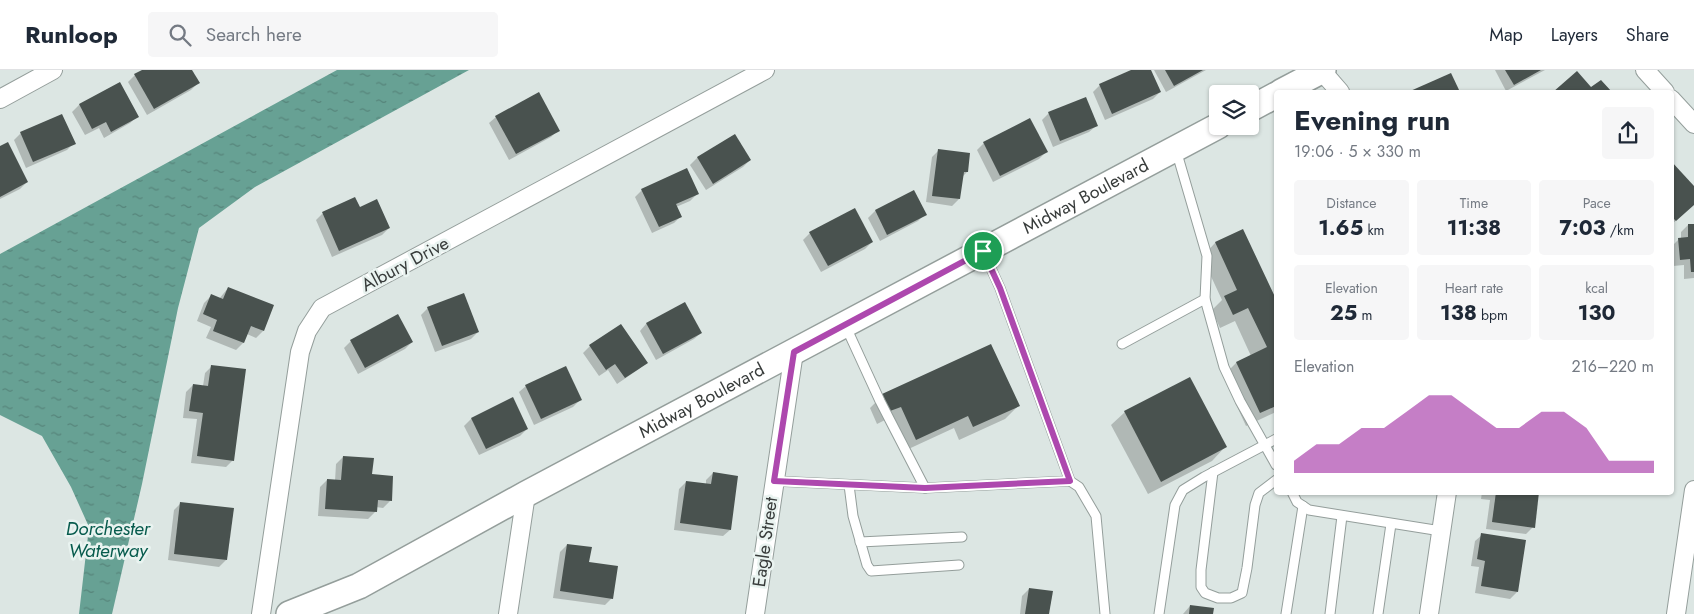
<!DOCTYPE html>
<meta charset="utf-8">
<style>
body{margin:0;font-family:Jost,sans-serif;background:#f6f6f7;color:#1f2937;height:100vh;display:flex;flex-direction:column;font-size:19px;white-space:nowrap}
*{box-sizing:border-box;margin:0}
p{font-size:16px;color:#747a83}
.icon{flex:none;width:28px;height:28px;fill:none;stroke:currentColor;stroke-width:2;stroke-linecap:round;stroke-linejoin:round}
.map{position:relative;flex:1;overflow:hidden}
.drawer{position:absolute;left:1274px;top:20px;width:400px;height:405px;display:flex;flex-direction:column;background:#fff;border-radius:5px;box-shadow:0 1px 4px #0004}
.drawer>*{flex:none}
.tools{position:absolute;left:1209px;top:15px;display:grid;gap:10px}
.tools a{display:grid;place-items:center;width:50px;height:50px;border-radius:5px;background:#fff;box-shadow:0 1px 4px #0004;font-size:25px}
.pin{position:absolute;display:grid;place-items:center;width:42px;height:42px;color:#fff;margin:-21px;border:2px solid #fff;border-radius:50%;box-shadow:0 1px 5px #0007}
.round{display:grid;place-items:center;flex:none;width:52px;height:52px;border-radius:5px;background:#f6f6f7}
.overview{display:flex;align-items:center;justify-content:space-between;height:85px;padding:0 20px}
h1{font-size:28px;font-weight:700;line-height:38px}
.figures{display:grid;grid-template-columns:repeat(3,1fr);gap:8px;height:85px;padding:5px 20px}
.figures div{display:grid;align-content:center;border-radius:5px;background:#f6f6f7;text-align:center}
.figures b{font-size:21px;font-weight:700}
.figures small{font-size:14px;font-weight:400}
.figures p{font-size:14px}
.chart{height:140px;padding:10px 20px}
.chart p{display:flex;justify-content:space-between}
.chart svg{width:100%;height:90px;margin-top:5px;fill:#ad48ae;opacity:.7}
header{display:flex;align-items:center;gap:30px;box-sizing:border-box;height:70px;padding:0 25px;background:#fff;border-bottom:1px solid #e0e1e3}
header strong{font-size:24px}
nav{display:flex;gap:28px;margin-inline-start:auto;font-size:18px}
.search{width:350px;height:45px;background:#f6f6f7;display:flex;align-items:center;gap:12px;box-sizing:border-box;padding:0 18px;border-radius:5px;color:#747a83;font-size:19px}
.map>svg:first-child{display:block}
</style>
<header>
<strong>Runloop</strong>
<div class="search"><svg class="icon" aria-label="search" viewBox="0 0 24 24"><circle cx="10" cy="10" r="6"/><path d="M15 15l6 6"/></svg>Search here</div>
<nav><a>Map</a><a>Layers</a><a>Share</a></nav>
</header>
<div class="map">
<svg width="1694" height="544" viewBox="0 0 1694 544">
<defs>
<pattern id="water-ripples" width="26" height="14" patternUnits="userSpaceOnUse" patternTransform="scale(1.25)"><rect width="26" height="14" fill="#67a194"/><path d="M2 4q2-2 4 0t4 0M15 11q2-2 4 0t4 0" fill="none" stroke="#56847a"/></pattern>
</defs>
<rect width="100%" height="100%" fill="#dce6e3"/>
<polygon fill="url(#water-ripples)" points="337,0 469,0 255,117 199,158 178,238 142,414 112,544 79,544 89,457 71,417 42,366 0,345 0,184"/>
<g fill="#0003">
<polygon points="144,0 191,0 198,13 191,20 147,45 128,12 135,5"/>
<polygon points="1135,0 1150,0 1160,22 1153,29 1105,50 1093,22 1100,15"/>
<polygon points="1154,0 1206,0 1166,22"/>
<polygon points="1495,0 1545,0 1506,21"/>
<polygon points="1577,3 1591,19 1601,11 1610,22 1555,22"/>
<polygon points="1450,4 1459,22 1411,22"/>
<polygon points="119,13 137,47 130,53 104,68 99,58 85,65 72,42 79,35"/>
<polygon points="1049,43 1096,56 1089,62 1053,77 1042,50"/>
<polygon points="496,47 558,60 551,67 509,90 489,53"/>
<polygon points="1030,50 1046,82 1039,89 993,112 977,80 984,73"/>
<polygon points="21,63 74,73 67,80 26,98 14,70"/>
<polygon points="734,65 750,90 743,97 706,120 690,95 697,88"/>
<polygon points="0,78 27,112 20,119 0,129"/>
<polygon points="939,80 967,102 962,107 959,129 952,136 926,132 932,87"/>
<polygon points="1671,93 1694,117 1694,134 1671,155"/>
<polygon points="642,120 697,124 690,131 676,137 681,146 674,153 652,163 635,127"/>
<polygon points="913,122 925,144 918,151 880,171 868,148 875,141"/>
<polygon points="355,129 359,138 389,158 382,165 332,187 316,150 322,144"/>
<polygon points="1688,155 1694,155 1694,208 1684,209 1684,195 1673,196 1672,176 1679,169 1681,169 1681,162"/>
<polygon points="1243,161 1276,232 1276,342 1246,356 1223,306 1236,293 1251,286 1235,251 1220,258 1212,240 1222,230 1202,187 1215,173"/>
<polygon points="810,163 872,172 865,179 821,202 803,170"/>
<polygon points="228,218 263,261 256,268 247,264 243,273 236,280 206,268 211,257 197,251 204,233 211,226 219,229"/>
<polygon points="685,234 701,263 694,269 656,290 640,261 646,254"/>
<polygon points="428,238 478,262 471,269 435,282 421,245"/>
<polygon points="351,271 412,272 405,279 358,304 344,278"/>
<polygon points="590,276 646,292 639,299 617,314 608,300 599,306 583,283"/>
<polygon points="212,296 233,390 226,397 191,393 197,349 183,348 186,322 193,315 203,316 205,303"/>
<polygon points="526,316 580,330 573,337 534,355 519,322"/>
<polygon points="883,325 1018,336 1005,349 959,370 954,358 902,382 887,349 877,354 870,338"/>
<polygon points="1125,342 1225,377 1212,391 1148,424 1111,355"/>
<polygon points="471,349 527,359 520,366 479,385 464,356"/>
<polygon points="343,387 371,405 390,431 383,438 376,437 375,442 368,449 318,446 320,417 327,410 335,411 336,394"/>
<polygon points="713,403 730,460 723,466 674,460 679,419 686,412 706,415 706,410"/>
<polygon points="1482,422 1538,422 1533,457 1526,464 1486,459 1490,430 1481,429"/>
<polygon points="181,433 226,490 219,497 168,490 174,440"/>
<polygon points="1482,465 1517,522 1510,529 1475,523 1479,497 1471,496 1475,471"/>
<polygon points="567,475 588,493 612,528 605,535 553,528 560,482"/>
<polygon points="1029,519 1048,544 1020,544 1022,526"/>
<polygon points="1190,536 1212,544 1183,544"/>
</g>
<g fill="#49524f">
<polygon points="142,0 192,0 200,13 154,39 134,4"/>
<polygon points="1131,0 1151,0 1161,22 1112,44 1099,14"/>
<polygon points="1165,0 1203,0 1174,16"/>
<polygon points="1505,0 1541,0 1514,15"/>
<polygon points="1577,1 1591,17 1601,10 1612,22 1553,22"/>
<polygon points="1451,3 1460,22 1408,22"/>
<polygon points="120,12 139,47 111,62 106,52 92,59 79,34"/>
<polygon points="539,22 560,61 516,84 495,46"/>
<polygon points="1086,27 1098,56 1060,71 1048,42"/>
<polygon points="62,44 76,74 33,92 20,62"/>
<polygon points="1030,48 1048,82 1000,106 983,72"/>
<polygon points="735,64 751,90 713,114 697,87"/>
<polygon points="8,72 28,112 0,127 0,76"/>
<polygon points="938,79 970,83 968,102 964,102 960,129 932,126"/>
<polygon points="1671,91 1694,116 1694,135 1676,151 1671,146"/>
<polygon points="687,98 699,124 676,134 682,147 659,157 641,119"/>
<polygon points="914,120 927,145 887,165 875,140"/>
<polygon points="355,127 360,137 377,129 390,158 339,181 322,142"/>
<polygon points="855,138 873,172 828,196 809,162"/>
<polygon points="1688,154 1694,154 1694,202 1691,202 1690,189 1680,190 1678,168 1688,167"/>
<polygon points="1243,159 1276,229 1276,336 1260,343 1236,292 1267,277 1248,238 1233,245 1224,226 1237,220 1215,172"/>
<polygon points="228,217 274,235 264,261 251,256 244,273 213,261 217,250 203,244 211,224 223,229"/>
<polygon points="464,223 479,262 442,276 427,237"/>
<polygon points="685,232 702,263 663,284 646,253"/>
<polygon points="398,244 413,272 365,298 350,270"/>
<polygon points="621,254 648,293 625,308 615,294 606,300 589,275"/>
<polygon points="991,274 1020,336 973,357 968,346 916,370 901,337 890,341 882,324"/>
<polygon points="211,295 246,299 234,391 197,386 203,343 189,341 193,314 208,316"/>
<polygon points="566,296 582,330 541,349 525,315"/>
<polygon points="1190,307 1227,377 1161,412 1124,341"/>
<polygon points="513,327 528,359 486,379 471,348"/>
<polygon points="343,386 374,388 372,404 393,406 392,431 378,430 377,442 325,439 327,409 341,410"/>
<polygon points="713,402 738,406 731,460 680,453 686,411 711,414"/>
<polygon points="1496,422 1539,422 1535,458 1492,452"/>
<polygon points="180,432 234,438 227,490 174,484"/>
<polygon points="1481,463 1526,470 1518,522 1481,516 1485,491 1477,489"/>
<polygon points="567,474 592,477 589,492 618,496 613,529 560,521"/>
<polygon points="1029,518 1053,521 1049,544 1025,544"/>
<polygon points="1190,535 1214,538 1213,544 1189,544"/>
</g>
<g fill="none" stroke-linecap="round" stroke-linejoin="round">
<defs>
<g id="lane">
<polyline points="1176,80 1207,186 1205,229 1224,297 1240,331 1276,395"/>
<polyline points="983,181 1000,218 1070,411 1079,417 1096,446 1105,544"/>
<polyline points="846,257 880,331 925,418"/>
<polyline points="1122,274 1205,229"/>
<polyline points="1213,402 1201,500 1201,517 1205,523 1218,528 1231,528 1242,523 1247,498 1255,435 1259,423 1276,410"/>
<polyline points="774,411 925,418 1070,411"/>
<polyline points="849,415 853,446 867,495 871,501 959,495"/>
<polyline points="1292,422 1297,432 1309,440 1441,461"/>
<polyline points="860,472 962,467"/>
<polyline points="1159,544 1175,435 1183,420 1204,407 1276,369"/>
<polyline points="1286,544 1303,436"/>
<polyline points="1330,544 1342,446"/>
<polyline points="1378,544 1391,454"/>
</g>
<g id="street">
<polyline points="1321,0 1340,22"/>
<polyline points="1645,0 1665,22"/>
<polyline points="0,29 53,0"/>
<polyline points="1671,29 1694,54"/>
<polyline points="261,544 300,282 307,261 322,238 765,0"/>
<polyline points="508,544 526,424"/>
<polyline points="755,544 794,282"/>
<polyline points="1429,544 1447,422"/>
<polyline points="1676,544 1694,420"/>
</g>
<g id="secondary">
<polyline points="1281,22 1323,0"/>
<polyline points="1250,39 1276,25"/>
<path id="s1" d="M 289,544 L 359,516 L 526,424 L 1218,56"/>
</g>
</defs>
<use href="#lane" stroke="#949e9b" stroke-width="11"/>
<use href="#street" stroke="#949e9b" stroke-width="20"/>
<use href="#secondary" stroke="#949e9b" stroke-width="28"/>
<use href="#lane" stroke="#fff" stroke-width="9"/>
<use href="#street" stroke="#fff" stroke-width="18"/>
<use href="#secondary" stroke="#fff" stroke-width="25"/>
</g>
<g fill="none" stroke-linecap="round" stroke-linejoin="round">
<defs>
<polygon id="route" points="983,181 1000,218 1070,411 925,418 774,411 794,282"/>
</defs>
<use href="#route" stroke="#fff" stroke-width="10"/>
<use href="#route" stroke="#ad48ae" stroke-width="6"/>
</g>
<g text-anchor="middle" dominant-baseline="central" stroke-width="5" stroke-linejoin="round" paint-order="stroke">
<g font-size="18" fill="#383c3b" stroke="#e9f3f0">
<text stroke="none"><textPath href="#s1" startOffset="900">Midway Boulevard</textPath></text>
<text transform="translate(405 194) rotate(-28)">Albury Drive</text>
<text stroke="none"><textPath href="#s1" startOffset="465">Midway Boulevard</textPath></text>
<text transform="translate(765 472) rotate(-82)">Eagle Street</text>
</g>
<g font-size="19" font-style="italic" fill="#075b4d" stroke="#e9f3f0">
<text x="108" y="458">Dorchester<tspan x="108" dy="22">Waterway</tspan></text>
</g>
</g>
</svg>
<div class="tools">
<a><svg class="icon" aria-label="layers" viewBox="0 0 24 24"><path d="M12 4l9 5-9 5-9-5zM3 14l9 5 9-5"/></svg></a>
</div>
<div class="pin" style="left:983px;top:181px;background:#1e9e55"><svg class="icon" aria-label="arrive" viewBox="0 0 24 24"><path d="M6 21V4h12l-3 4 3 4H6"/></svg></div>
<section class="drawer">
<div class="overview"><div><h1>Evening run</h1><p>19:06 · 5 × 330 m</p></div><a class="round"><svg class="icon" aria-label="share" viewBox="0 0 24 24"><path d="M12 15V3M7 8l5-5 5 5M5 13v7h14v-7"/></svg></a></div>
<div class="figures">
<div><p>Distance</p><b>1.65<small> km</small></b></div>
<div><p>Time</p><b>11:38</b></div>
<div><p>Pace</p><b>7:03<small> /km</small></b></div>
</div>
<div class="figures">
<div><p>Elevation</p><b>25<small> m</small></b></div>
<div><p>Heart rate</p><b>138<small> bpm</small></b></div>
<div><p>kcal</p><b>130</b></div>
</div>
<div class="chart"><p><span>Elevation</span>216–220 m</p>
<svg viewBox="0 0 160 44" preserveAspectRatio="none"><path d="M0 44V38L10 30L20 30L30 22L40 22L50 14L60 6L70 6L80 14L90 22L100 22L110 14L120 14L130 22L140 38L150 38L160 38V44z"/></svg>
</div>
</section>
</div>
